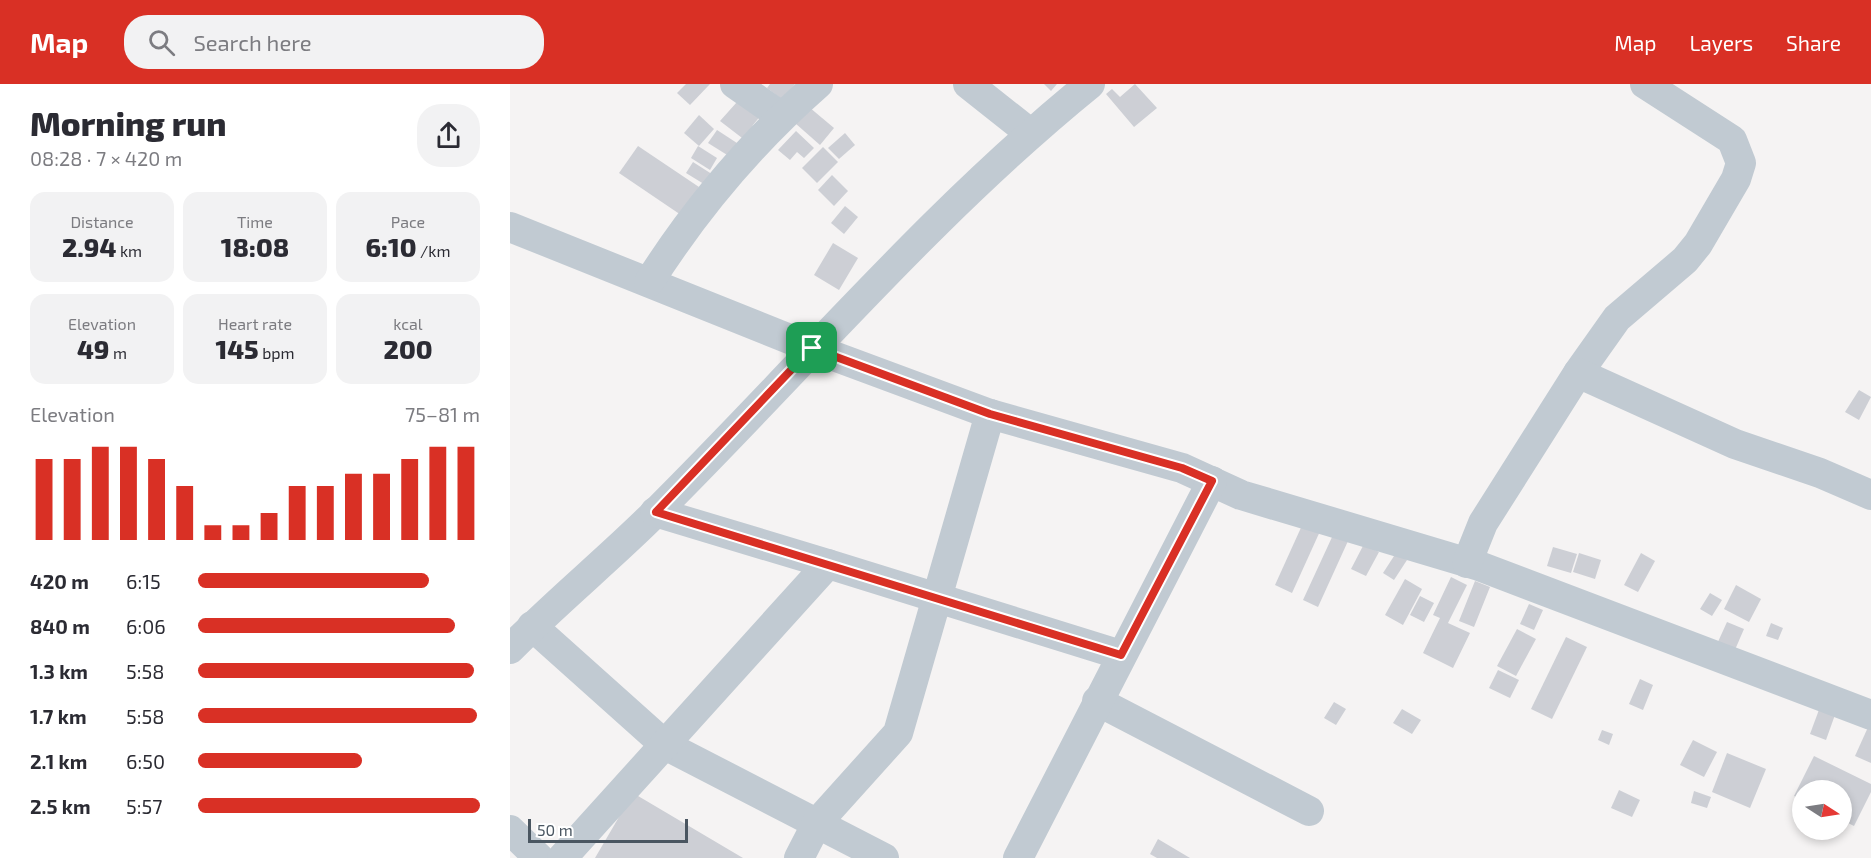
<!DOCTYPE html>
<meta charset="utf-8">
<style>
body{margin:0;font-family:"Exo 2",sans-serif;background:#f2f2f3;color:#2b2b33;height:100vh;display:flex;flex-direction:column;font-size:22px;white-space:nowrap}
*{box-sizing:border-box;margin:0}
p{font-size:20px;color:#7c7c81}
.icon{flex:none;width:33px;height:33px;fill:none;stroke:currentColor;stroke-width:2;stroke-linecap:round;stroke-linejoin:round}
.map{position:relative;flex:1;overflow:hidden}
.panel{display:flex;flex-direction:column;background:#fff;width:510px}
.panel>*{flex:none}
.needle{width:39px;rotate:102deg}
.tools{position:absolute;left:1282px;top:696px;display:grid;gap:12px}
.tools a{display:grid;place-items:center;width:60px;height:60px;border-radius:50%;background:#fff;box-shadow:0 3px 9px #0003;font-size:30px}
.scale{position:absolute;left:18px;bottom:15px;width:160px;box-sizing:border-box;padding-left:6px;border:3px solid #4a5661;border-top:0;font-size:16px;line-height:21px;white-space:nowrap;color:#4a5661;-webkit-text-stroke:4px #fff;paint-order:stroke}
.pin{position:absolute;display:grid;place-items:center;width:51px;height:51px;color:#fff;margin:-26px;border-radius:12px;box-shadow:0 3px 9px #0006}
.round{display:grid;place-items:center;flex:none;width:63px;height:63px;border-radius:24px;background:#f2f2f3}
.overview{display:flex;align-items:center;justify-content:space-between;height:102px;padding:0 30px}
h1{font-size:33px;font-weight:800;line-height:45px}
.metrics{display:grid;grid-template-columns:repeat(3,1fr);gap:9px;height:102px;padding:6px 30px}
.metrics div{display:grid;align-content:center;border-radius:15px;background:#f2f2f3;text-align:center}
.metrics b{font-size:26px;font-weight:800}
.metrics small{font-size:16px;font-weight:400}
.metrics p{font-size:16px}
.chart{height:168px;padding:12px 30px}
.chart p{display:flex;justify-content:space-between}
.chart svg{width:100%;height:108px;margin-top:6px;stroke:#d93025;stroke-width:6}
ul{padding:0 30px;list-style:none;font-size:20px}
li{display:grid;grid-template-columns:96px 72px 1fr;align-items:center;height:45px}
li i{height:15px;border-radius:8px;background:#d93025}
header{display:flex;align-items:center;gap:36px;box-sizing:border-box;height:84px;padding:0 30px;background:#d93025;color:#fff}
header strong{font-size:28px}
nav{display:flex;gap:33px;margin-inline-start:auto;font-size:21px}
.search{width:420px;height:54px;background:#f2f2f3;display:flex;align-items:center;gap:15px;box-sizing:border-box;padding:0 21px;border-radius:24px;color:#7c7c81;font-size:22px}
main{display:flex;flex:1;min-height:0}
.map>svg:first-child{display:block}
</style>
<header>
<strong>Map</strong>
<div class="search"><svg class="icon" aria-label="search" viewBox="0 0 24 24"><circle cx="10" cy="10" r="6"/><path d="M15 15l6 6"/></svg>Search here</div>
<nav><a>Map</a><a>Layers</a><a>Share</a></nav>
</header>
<main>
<section class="panel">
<div class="overview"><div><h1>Morning run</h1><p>08:28 · 7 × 420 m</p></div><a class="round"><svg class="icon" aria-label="share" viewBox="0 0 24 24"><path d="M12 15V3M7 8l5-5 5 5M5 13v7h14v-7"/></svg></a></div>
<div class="metrics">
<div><p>Distance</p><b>2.94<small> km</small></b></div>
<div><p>Time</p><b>18:08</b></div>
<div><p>Pace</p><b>6:10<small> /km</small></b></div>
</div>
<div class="metrics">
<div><p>Elevation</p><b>49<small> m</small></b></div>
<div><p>Heart rate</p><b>145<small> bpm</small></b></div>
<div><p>kcal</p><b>200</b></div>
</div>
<div class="chart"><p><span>Elevation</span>75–81 m</p>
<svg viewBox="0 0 160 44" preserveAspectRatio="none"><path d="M5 44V11M15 44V11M25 44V6M35 44V6M45 44V11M55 44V22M65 44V38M75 44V38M85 44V33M95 44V22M105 44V22M115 44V17M125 44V17M135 44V11M145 44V6M155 44V6"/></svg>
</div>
<ul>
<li><b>420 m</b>6:15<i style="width:82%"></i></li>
<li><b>840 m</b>6:06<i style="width:91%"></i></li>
<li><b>1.3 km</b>5:58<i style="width:98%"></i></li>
<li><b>1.7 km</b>5:58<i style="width:99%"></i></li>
<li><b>2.1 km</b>6:50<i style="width:58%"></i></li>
<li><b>2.5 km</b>5:57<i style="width:100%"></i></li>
</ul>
</section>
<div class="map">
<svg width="1361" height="774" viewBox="0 0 1361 774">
<rect width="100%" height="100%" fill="#f5f3f3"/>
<g fill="#cdcfd5">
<polygon points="176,0 200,0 180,21 167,9"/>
<polygon points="260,0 285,0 273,16 257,4"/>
<polygon points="534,0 547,0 541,7"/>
<polygon points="625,0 647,24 624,43 596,10 602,5 610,13"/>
<polygon points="235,9 256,25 243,41 236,57 210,37"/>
<polygon points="299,23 324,44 310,61 285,39"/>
<polygon points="189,31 204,45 189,62 174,49"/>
<polygon points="207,46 230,61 222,74 198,59"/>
<polygon points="286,47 304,64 294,74 287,68 280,76 268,66"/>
<polygon points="335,49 345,61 329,75 318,64"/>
<polygon points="128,62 189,103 171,131 109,89"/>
<polygon points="188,62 207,74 200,86 181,74"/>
<polygon points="313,63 328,78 307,99 292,84"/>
<polygon points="183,78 208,94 202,105 176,89"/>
<polygon points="322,91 338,107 324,122 308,106"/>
<polygon points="335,122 348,133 334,150 321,139"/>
<polygon points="323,159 348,174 329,206 304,191"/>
<polygon points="1349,306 1361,313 1349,336 1335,328"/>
<polygon points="794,437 811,445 782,509 765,501"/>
<polygon points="823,451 838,457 808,523 793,516"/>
<polygon points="854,460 869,468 856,492 841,485"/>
<polygon points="1043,463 1067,470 1061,489 1037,482"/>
<polygon points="886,469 897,476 884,496 873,489"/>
<polygon points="1069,469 1091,476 1085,495 1063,488"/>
<polygon points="1131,469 1145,477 1128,508 1114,501"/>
<polygon points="941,493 957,501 938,539 960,549 943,584 913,569 930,534 923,531"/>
<polygon points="895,495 912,505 893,541 875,531"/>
<polygon points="965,497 980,503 964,543 949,537"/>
<polygon points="1226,501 1251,515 1239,538 1214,525"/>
<polygon points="1200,509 1212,516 1202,532 1190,525"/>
<polygon points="910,512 924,519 914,538 900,531"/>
<polygon points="1019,520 1033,526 1024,546 1010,540"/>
<polygon points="1217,538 1234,545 1224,568 1207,560"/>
<polygon points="1261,539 1273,544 1268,556 1256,552"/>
<polygon points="1007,545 1026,555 1006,592 987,582"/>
<polygon points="1056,553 1077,563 1042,635 1021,625"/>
<polygon points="988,586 1009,596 1000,614 979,604"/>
<polygon points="1130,595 1143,601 1133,626 1119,620"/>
<polygon points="824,618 836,625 826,641 814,634"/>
<polygon points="1310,623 1326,628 1316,656 1300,650"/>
<polygon points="892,625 911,636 902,650 883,639"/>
<polygon points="1359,641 1361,642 1361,679 1345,672"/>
<polygon points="1092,646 1103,650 1099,661 1088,656"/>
<polygon points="1183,656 1207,668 1194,693 1170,681"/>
<polygon points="1217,669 1256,685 1240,724 1202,708"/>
<polygon points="1304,672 1361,700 1361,708 1344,742 1332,736 1332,706 1293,706 1293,716 1284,712"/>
<polygon points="1109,706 1130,716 1122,733 1101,724"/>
<polygon points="1184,707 1201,713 1197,724 1181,719"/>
<polygon points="123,709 233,774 85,774"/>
<polygon points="648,755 680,774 647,774 640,770"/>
</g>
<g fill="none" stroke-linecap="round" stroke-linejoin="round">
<g stroke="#c1cad2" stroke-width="30">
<polyline points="225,0 271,32"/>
<polyline points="458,0 520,49"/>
<polyline points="0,143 302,264 480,330 672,384 731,411 969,482 1361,631"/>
<path d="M 139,198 C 185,126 243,57 308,0"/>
<polyline points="1068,289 1107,234 1175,176 1188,160 1226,95 1231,79 1222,56 1135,0"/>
<polyline points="957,479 973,439 1068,289 1225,360 1310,389 1361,411"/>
<polyline points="318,480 611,571"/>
<polyline points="22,542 155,661 374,774"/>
<path d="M 0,565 C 47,517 99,475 146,428 C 290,285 422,128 580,0"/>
<polyline points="587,617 799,727"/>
<polyline points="0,746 29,774"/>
<polyline points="52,774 318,480 145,428"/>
<polyline points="289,774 307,739 388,649 480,330"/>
<polyline points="508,774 702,397"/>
</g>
</g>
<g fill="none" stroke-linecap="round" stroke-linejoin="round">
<defs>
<polygon id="route" points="302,264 480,330 672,384 702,397 611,571 146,428"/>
</defs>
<use href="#route" stroke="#fff" stroke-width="12"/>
<use href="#route" stroke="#d93025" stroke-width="8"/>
</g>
</svg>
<div class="tools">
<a><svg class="needle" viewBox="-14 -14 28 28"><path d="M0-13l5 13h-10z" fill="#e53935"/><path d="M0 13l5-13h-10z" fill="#7c7c81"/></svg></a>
</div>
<div class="scale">50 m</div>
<div class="pin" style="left:302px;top:264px;background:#1e9e55"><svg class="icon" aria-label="arrive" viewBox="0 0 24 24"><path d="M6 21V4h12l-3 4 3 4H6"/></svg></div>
</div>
</main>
